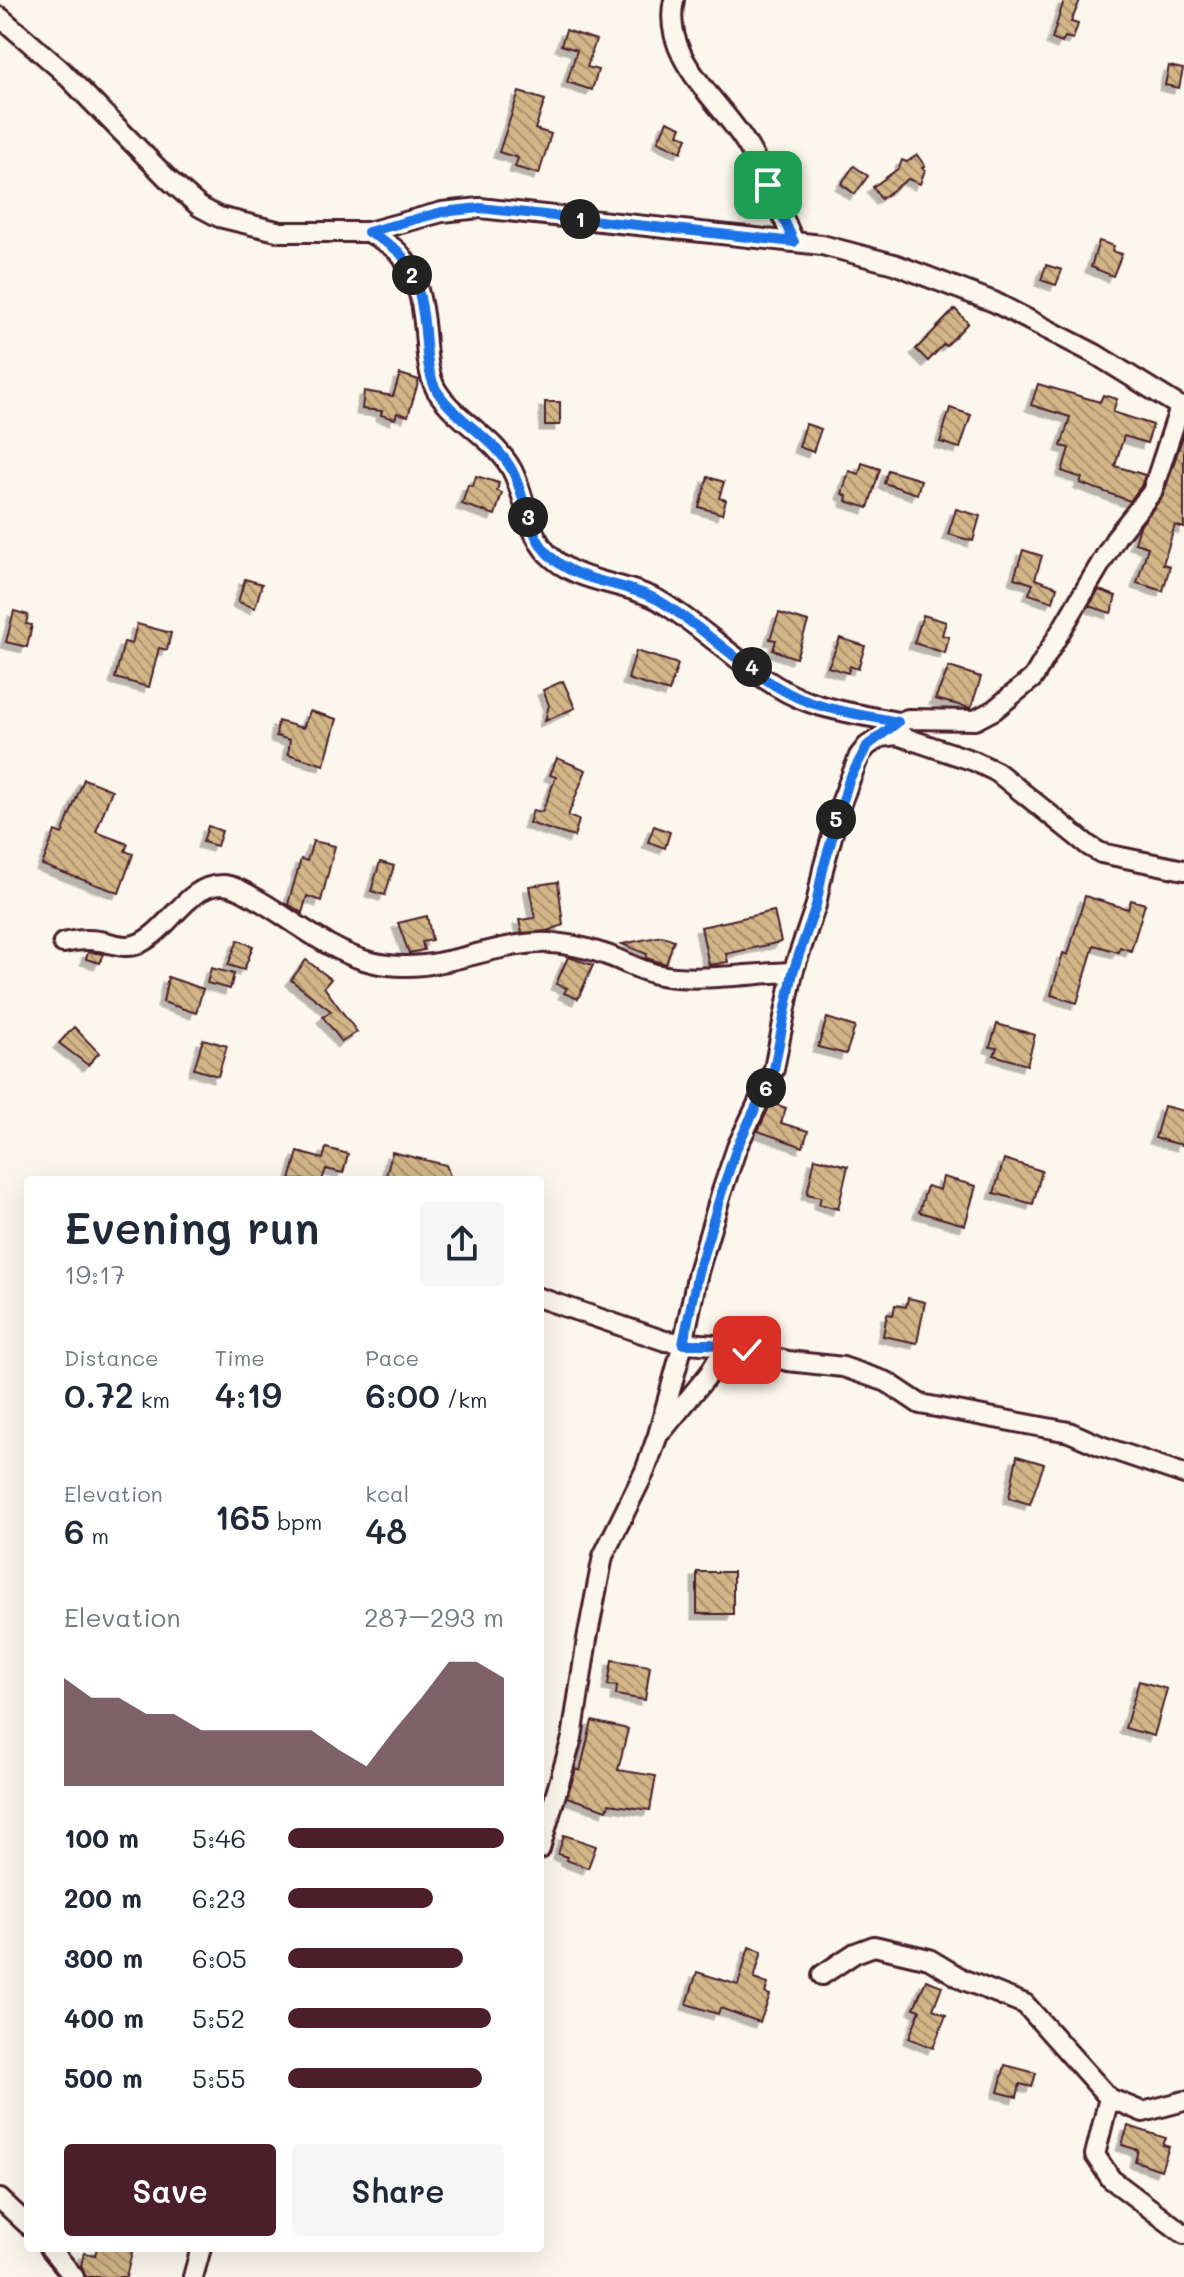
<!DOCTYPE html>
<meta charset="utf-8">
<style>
body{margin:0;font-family:Mali,sans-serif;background:#f6f6f7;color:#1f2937;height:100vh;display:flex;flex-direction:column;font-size:30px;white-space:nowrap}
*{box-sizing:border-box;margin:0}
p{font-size:26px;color:#747a83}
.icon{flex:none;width:44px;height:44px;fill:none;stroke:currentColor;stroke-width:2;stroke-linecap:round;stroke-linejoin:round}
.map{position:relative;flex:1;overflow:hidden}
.details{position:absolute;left:24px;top:1176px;width:520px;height:1076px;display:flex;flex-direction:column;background:#fff;border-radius:8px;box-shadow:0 8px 32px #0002}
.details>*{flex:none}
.pin{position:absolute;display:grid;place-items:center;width:68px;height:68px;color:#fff;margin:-34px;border-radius:16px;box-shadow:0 4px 12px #0006}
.km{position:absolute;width:40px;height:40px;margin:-20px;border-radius:50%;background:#222;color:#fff;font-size:22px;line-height:40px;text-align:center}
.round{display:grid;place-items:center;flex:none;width:84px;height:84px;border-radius:8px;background:#f6f6f7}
.overview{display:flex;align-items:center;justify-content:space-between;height:136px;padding:0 40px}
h1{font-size:44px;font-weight:600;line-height:60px}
.figures{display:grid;grid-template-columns:repeat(3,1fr);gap:12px;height:136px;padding:8px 40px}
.figures div{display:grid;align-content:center}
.figures b{font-size:34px;font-weight:600}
.figures small{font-size:22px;font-weight:400}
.figures p{font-size:22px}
.chart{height:224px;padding:16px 40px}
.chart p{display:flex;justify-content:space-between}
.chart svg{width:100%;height:144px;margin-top:8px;fill:#4a1f2b;opacity:.7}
.action{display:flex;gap:16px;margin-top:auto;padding:16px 40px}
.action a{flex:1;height:92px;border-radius:8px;background:#4a1f2b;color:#fff;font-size:32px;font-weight:600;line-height:92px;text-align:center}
.action a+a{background:#f6f6f7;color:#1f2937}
ul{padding:0 40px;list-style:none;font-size:26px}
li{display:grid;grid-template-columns:128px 96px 1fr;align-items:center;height:60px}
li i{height:20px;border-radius:10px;background:#4a1f2b}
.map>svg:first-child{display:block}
</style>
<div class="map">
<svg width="1184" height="2277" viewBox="0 0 1184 2277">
<defs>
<pattern id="building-back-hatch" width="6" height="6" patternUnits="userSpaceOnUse" patternTransform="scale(2)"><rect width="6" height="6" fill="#d2b687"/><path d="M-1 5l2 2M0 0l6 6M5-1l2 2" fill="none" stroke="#ac936f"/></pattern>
<filter id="shadow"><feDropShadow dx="-5.5" dy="5.5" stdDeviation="0" flood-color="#0004"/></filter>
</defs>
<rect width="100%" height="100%" fill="#fbf7ec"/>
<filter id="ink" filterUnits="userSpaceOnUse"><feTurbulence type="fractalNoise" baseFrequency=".0125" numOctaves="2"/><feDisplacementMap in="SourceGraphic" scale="16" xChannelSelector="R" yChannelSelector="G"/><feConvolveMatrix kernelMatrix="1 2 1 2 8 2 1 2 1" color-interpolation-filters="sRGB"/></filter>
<g filter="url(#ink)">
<g fill="url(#building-back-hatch)" stroke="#4a1f2b" stroke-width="2" filter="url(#shadow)">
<polygon points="1064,0 1080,0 1071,22 1078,24 1073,39 1065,37 1062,43 1052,39"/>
<polygon points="566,30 596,40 587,67 598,70 592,90 567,82 577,50 561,45"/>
<polygon points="1169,66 1183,69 1179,88 1165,85"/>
<polygon points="519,92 545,100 535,129 551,134 539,174 515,167 518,158 499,152"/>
<polygon points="667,121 681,127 678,134 687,138 681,152 658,141"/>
<polygon points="917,155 925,166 922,168 925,170 920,184 908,179 881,199 873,187 899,168 902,160 907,162"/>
<polygon points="854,166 868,176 855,194 841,184"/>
<polygon points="1099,241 1114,246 1112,251 1122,254 1113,276 1091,267"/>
<polygon points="1046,265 1062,270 1056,285 1041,280"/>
<polygon points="955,309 968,323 946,346 944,344 928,361 916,349"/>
<polygon points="400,374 419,380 408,416 397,413 395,419 381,415 382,411 362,409 364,391 393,396"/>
<polygon points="1038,384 1100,402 1103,395 1117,399 1113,412 1153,425 1147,443 1124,436 1115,466 1145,475 1141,486 1130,501 1080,483 1082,478 1062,471 1069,448 1061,446 1070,417 1031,405"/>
<rect x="545" y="402" width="15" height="23"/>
<polygon points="950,408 971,415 960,448 940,442"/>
<polygon points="806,424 821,429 813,452 799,447"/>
<polygon points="1184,433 1184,528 1175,525 1163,564 1170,566 1163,591 1137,583 1148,547 1135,543 1140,526 1163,496"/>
<polygon points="862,463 880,469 868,508 846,501 847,496 842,494 849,471 859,474"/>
<polygon points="888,470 921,480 917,494 884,483"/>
<polygon points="476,476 499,483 497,491 502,493 495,515 462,504 468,485 473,486"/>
<polygon points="708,477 724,482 719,498 726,500 722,514 699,507"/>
<polygon points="956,509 980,516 973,541 948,534"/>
<polygon points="1023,550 1042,556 1035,579 1057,587 1053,602 1029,594 1033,584 1014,578"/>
<polygon points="245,579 262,584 255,608 238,602"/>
<polygon points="1099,590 1116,596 1111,613 1089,606"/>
<polygon points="14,611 28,615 26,624 32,625 27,647 6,642"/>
<polygon points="779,613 808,622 796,658 773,650 776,640 770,639"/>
<polygon points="923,615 946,622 942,635 949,637 945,653 914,643"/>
<polygon points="137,624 171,633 167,650 159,648 149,687 115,678 124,642 132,644"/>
<polygon points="840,638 865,646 858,669 850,666 848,673 828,667"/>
<polygon points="636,651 678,664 669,692 628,679"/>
<polygon points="949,667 981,677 971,708 935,699"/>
<polygon points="563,681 575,708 545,721 549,705 543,690"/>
<polygon points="310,711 337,719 324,765 288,754 290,740 276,736 278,721 303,728"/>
<polygon points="557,758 586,770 568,816 579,820 574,837 529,823 533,810 542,812 556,777 550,775"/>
<polygon points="84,779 112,790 96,832 128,844 125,851 133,854 119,893 42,865 55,831 62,834"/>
<polygon points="208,826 222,831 217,846 203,842"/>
<polygon points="654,826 670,832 665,848 648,842"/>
<polygon points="313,841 335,846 321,901 307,896 302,913 288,904 301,859 307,861"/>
<polygon points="380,862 394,866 385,895 371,891"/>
<polygon points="558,882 563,925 547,931 522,933 519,920 535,918 529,886"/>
<polygon points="1085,896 1128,909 1131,900 1145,904 1131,951 1120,947 1118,952 1094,945 1077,1003 1051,995 1063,953 1068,955"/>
<polygon points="774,911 781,942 726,954 728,962 709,965 701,927"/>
<polygon points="427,916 432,940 422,942 424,950 409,953 398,923"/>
<polygon points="662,936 674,940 666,964 646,958 647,954 622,944"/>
<polygon points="238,940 253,946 244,970 228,965"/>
<polygon points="88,952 104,954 100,963 86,959"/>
<polygon points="568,957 593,965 578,999 564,993 567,988 556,984"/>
<polygon points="306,960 331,979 324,987 357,1032 342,1042 323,1017 331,1011 291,980"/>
<polygon points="211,968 234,974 230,989 207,983"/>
<polygon points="168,977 203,989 196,1013 163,1002"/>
<polygon points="827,1018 855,1027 846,1054 818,1047"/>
<polygon points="997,1024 1035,1035 1027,1065 994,1055 997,1048 990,1047"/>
<polygon points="74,1027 99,1053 88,1065 59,1043"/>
<polygon points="203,1039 227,1046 218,1076 194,1069"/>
<polygon points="771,1103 786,1108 781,1123 808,1131 803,1147 758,1131"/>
<polygon points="1164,1106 1184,1111 1182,1145 1155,1138"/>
<polygon points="326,1148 348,1154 343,1173 326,1169 322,1180 290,1180 298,1152 323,1159"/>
<polygon points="392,1152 446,1165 450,1176 439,1180 385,1180"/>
<polygon points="815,1158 848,1166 838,1209 819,1204 821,1197 807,1194"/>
<polygon points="1004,1159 1042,1171 1033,1204 994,1193"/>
<polygon points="943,1177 976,1186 965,1225 919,1212 927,1186 940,1190"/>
<polygon points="908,1298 925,1302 917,1343 883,1336 887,1314 893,1315 895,1305 906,1307"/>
<polygon points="1017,1456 1044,1464 1030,1504 1009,1498"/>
<rect x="697" y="1572" width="36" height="42"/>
<polygon points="612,1660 650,1666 645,1700 616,1695 617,1686 608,1685"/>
<polygon points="1139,1681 1167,1689 1154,1736 1125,1728"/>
<polygon points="592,1721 628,1729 618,1770 656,1776 650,1810 609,1804 607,1810 567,1797 576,1769 580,1771"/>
<polygon points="564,1835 596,1846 588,1868 566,1860 567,1857 558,1854"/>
<polygon points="749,1947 762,1951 754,1979 768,1984 765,1993 770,1995 760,2022 720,2008 718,2014 687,2004 697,1972 738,1985"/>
<polygon points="926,1980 942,1986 933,2009 946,2015 933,2048 909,2038 920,2010 914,2008"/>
<polygon points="1005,2065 1036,2073 1032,2087 1020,2084 1017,2097 998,2092"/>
<polygon points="1128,2126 1166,2138 1163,2145 1169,2147 1161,2170 1135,2161 1138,2150 1122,2145"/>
<polygon points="97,2248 133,2248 126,2277 86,2277 81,2266 84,2253 95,2255"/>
</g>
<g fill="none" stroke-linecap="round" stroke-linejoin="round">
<defs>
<g id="minor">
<path d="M 674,0 C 661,58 719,99 746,143 C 765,174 779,209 794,242"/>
<polyline points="0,17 60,69 169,180 200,207 219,217 281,232 368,232 442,212 480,208 822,245 894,264 994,302 1095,354 1184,409"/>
<path d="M 368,232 C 379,238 390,244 398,252 C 420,275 424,315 426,344 C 427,359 429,378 437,391 C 457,422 494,437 512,470 C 526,497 526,529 547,553 C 576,584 623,581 658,600 C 706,627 758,685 809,702 C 837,712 868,716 898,722"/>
<polyline points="890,726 908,719 975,720 994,710 1033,678 1117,536 1152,492 1180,407"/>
<path d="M 63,943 C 75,940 87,939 99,941 C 114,943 126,950 140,943 C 171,928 187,885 222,885 C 235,885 249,895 260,901 C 294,921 334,954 371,962 C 432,977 479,946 538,943 C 559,942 583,947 604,954 C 623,960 639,971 660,975 C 695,982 756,973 793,972"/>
<polyline points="540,1298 665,1341 726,1346 788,1361 843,1367 887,1382 920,1404 1069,1432 1101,1446 1184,1474"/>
<polyline points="663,1430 709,1374 726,1346"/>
<polyline points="540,1849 572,1738 587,1639 603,1556 645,1471 658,1435 683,1344 698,1272 721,1194 737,1147 774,1069 793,972 816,905 823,869 841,803 859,756 867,746 881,737 897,735 974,761 997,772 1089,846 1101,853 1184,870"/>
<polyline points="822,1975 855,1953 874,1946 929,1959 964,1980 1025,2004 1109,2098 1143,2112 1184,2101"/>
<polyline points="1109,2098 1095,2155 1111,2179 1184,2234"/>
<polyline points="0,2199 28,2225"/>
<polyline points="50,2248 74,2277"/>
<polyline points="193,2277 201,2248"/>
</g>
</defs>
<use href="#minor" stroke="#4a1f2b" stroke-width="24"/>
<use href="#minor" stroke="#fbf7ec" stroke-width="18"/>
</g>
</g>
<g fill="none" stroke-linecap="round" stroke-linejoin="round" filter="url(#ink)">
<defs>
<path id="route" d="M 747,1350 L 709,1344 L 683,1344 L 698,1272 L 721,1194 L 737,1147 L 774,1069 L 793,972 L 816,905 L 823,869 L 849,780 L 867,746 L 898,722 C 868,716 837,712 809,702 C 758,685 706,627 658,600 C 623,581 576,584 547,553 C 526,529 526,497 512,470 C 494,437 457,422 437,391 C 429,378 427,359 426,344 C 424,315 420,275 399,252 C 390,244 379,238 368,232 L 442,212 L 480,208 L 794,242 L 768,185"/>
</defs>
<use href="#route" stroke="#fff" stroke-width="16"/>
<use href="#route" stroke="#1a73e8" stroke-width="10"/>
</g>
</svg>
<div class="pin" style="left:768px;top:185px;background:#1e9e55"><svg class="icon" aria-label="arrive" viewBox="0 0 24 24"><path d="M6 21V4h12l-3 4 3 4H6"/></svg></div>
<div class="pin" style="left:747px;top:1350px;background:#d93025"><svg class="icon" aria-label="check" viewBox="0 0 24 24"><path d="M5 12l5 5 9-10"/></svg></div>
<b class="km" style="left:580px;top:219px">1</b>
<b class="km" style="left:412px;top:275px">2</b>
<b class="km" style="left:528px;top:517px">3</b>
<b class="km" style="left:752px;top:667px">4</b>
<b class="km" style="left:836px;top:819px">5</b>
<b class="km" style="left:766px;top:1088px">6</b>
<section class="details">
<div class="overview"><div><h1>Evening run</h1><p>19:17</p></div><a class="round"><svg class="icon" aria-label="share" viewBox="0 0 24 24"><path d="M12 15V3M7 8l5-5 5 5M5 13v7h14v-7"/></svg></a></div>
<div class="figures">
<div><p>Distance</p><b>0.72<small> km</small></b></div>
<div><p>Time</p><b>4:19</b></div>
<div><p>Pace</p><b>6:00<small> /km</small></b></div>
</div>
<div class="figures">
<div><p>Elevation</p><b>6<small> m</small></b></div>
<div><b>165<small> bpm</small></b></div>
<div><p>kcal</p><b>48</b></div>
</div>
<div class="chart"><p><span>Elevation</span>287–293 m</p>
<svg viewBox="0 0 160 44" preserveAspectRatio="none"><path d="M0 44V11L10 17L20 17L30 22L40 22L50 27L60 27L70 27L80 27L90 27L100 33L110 38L120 27L130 17L140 6L150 6L160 11V44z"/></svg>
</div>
<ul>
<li><b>100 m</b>5:46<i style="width:100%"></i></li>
<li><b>200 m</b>6:23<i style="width:67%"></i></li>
<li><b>300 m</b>6:05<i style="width:81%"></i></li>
<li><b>400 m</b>5:52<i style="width:94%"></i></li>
<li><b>500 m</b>5:55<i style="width:90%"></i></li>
</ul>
<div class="action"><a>Save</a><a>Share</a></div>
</section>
</div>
